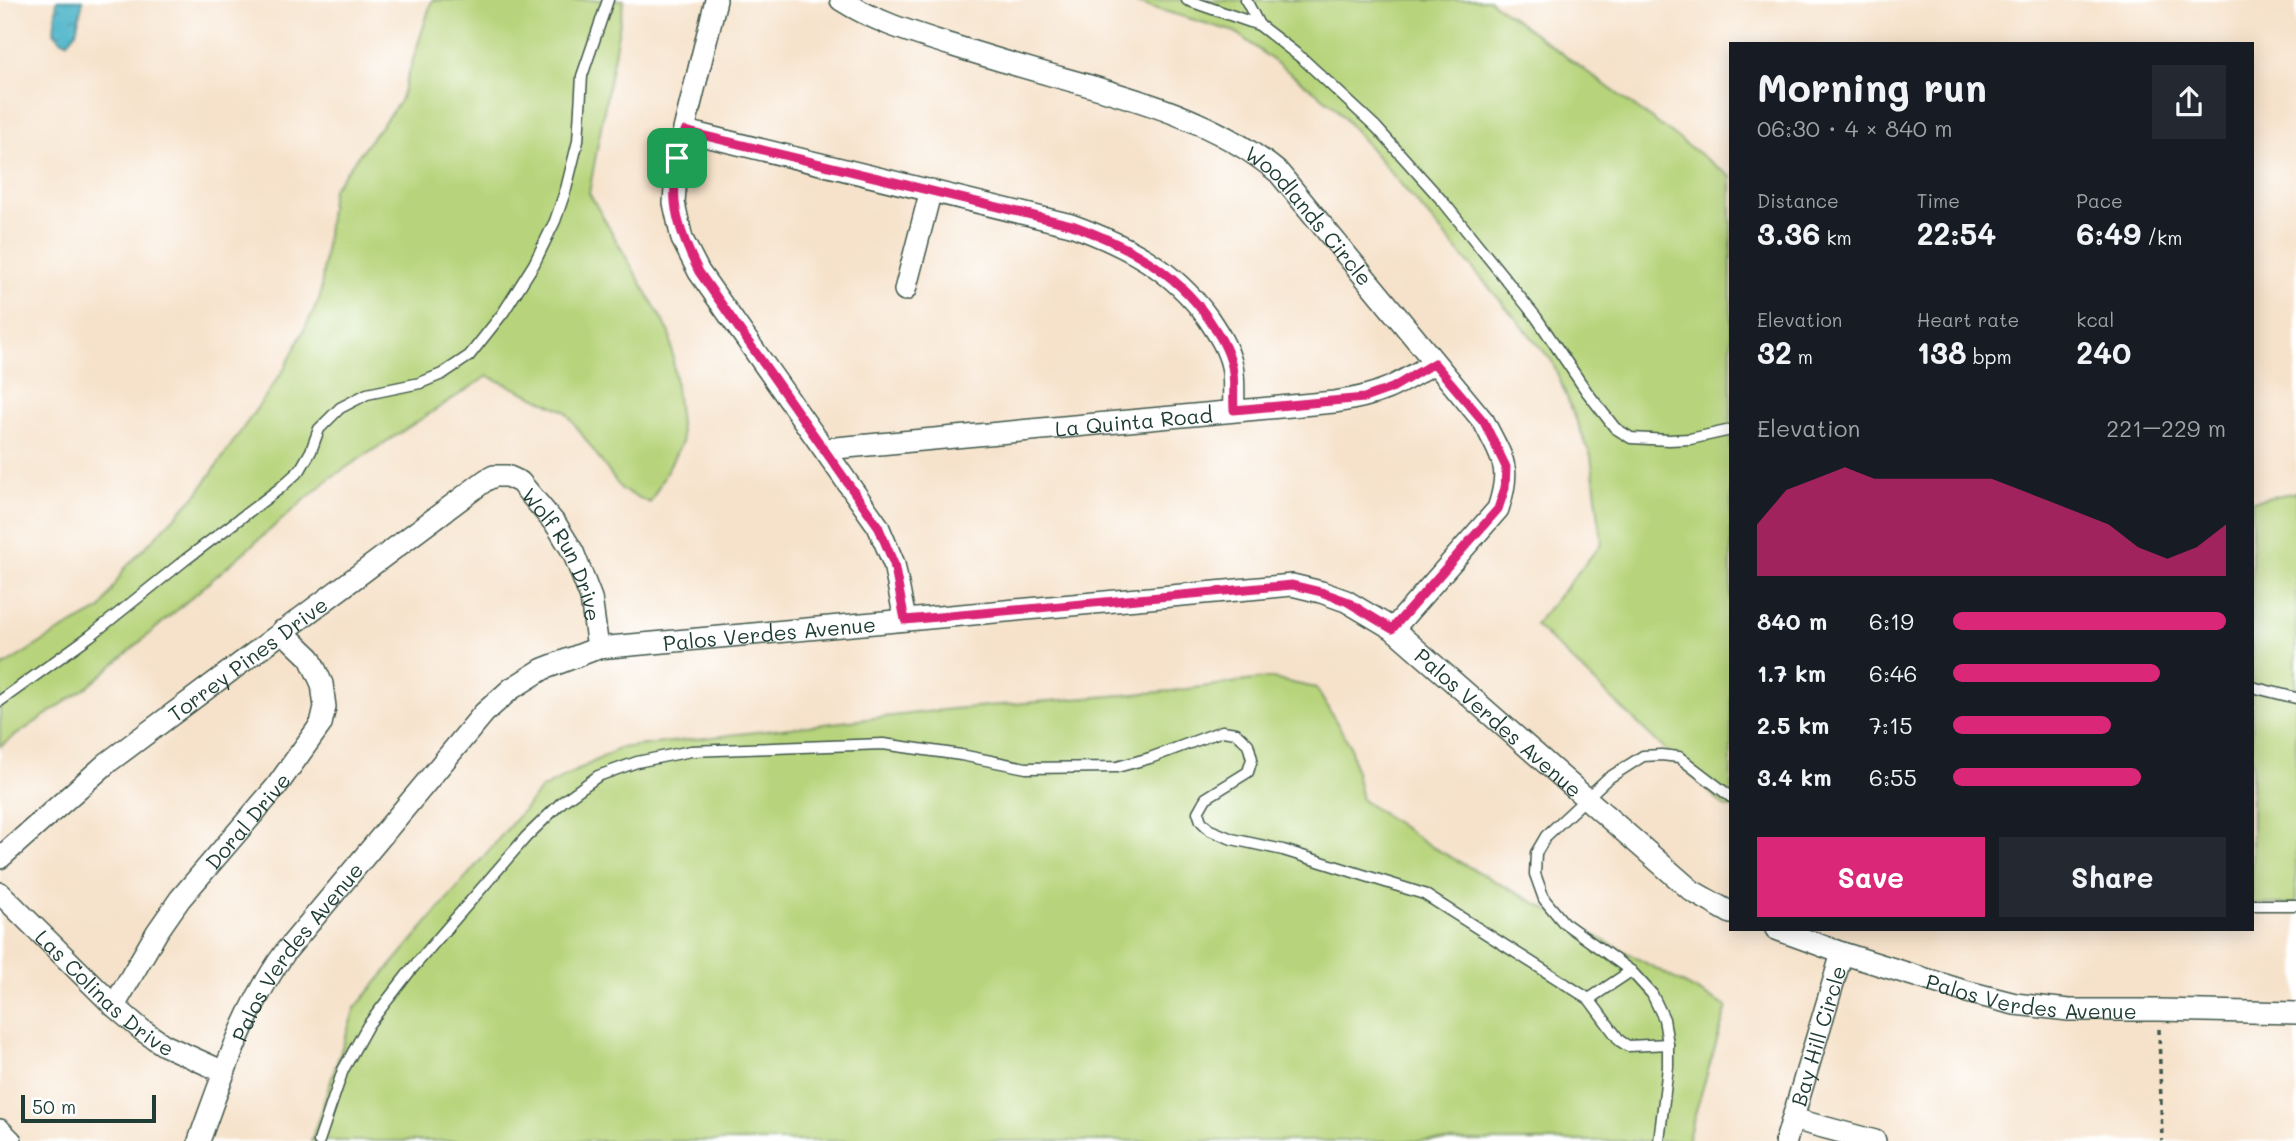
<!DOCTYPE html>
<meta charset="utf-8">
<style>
body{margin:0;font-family:Mali,sans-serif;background:#242831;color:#f1f3f6;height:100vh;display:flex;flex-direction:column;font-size:26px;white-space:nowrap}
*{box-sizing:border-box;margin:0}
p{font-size:23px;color:#9ea1a6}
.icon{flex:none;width:38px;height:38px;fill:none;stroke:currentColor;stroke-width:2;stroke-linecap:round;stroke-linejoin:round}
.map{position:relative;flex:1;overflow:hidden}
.details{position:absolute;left:1729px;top:42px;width:525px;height:889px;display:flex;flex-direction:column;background:#171b24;border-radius:0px;box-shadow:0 4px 18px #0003}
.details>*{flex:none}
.scale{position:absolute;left:21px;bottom:18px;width:135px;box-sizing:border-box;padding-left:7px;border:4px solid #1f3d34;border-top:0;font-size:19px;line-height:24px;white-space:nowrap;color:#1f3d34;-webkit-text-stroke:5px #fff;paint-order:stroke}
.pin{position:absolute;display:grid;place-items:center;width:60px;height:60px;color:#fff;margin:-30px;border-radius:14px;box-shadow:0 4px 10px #0006}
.round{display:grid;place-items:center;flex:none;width:74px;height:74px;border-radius:0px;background:#242831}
.summary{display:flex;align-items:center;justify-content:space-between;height:119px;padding:0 28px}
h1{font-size:38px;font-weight:800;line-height:52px}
.metrics{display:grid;grid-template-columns:repeat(3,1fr);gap:10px;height:119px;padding:7px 28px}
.metrics div{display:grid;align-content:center}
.metrics b{font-size:30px;font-weight:800}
.metrics small{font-size:19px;font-weight:400}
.metrics p{font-size:19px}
.chart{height:196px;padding:14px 28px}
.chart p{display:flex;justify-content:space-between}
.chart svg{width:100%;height:126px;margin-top:7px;fill:#db2777;opacity:.7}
.primary-button{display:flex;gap:14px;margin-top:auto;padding:14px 28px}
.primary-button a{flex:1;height:80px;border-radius:0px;background:#db2777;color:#fff;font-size:28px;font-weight:800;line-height:80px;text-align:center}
.primary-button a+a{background:#242831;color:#f1f3f6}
ul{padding:0 28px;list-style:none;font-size:23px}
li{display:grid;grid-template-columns:112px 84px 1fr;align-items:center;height:52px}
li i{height:18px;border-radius:9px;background:#db2777}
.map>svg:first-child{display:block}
</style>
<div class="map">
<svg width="2296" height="1141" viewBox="0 0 2296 1141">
<defs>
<pattern id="water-ripples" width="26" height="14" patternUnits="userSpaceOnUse" patternTransform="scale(1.75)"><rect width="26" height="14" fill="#4ab3c8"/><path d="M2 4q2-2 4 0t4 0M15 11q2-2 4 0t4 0" fill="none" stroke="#3d93a3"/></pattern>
</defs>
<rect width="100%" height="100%" fill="#fff"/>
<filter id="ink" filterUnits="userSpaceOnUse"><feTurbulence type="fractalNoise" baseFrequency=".0143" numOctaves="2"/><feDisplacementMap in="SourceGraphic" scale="14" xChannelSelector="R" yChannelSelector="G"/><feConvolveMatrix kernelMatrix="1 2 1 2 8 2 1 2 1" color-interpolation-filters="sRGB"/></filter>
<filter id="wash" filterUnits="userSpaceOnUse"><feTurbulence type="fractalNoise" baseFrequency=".00686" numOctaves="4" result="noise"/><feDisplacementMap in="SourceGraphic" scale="28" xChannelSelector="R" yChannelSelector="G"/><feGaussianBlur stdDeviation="1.57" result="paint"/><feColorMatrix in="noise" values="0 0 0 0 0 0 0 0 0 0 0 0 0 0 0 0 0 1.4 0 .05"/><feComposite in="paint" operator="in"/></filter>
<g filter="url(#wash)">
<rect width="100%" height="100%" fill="#f6e2ca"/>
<g fill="#b7d47b" stroke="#6b8858" stroke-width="2">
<polygon points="432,0 624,0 589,193 670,333 682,442 650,503 622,490 565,411 488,376 330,478 90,685 0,746 0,668 60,631 101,609 124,569 197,494 285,368 320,298 332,190 400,101"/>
<polygon points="1127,0 1489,0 1731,177 1731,808 1724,806 1535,625 1602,543 1591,456 1552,361 1333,105 1235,32"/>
<polygon points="2296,492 2296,904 2252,904 2252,501"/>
<polygon points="1268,678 1316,688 1350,745 1362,800 1432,847 1727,1007 1687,1141 311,1141 355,1008 541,789 620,748 952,709 1172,691"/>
</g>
<polygon fill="url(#water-ripples)" stroke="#34787e" stroke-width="2" points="57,0 83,0 76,32 68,42 61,40 54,32"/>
</g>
<g filter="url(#ink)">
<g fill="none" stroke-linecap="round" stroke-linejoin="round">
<defs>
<g id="service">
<polyline points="1187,0 1259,25 1303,59 1376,127 1445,204 1536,317 1587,392 1615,428 1631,438 1669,440 1690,439 1731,430"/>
<polyline points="1246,0 1259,25"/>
<polyline points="2252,687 2296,698"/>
<polyline points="0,701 90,636 185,560 279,489 300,470 311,451 319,429 340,408 367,394 420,383 442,374 469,356 503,313 534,264 555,221 566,189 578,141 582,76 608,0"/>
<polyline points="2252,905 2296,905"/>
<polyline points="1589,999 1631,971"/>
<polyline points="319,1141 343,1070 368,1025 410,971 526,837 562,802 598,776 637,762 691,751 883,744 961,755 1026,768 1117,767 1150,758 1222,731 1236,733 1248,744 1252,759 1248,772 1206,798 1198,812 1201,821 1210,830 1232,839 1283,850 1424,894 1589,999 1620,1041 1628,1046 1668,1044"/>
<polyline points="1659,1141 1668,1067 1668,1044 1664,1019 1652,994 1631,971 1563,922 1544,899 1535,874 1536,853 1546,836 1607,779 1643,756 1661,755 1679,757 1731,797"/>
</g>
<g id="minor">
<polyline points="716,0 677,158 674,203 682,239 699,272 878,526 894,564 905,620"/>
<path id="s1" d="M 841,0 C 877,23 914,33 954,46 C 986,56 1018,66 1051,75 C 1130,97 1215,119 1279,173 L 1484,422 C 1503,461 1512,466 1498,509 L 1393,629"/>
<path d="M 685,131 L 1071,225 C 1126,245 1173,269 1208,318 C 1218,333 1228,348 1232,366 C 1235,380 1233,396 1234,410"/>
<polyline points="905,290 931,190"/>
<path id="s2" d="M 825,449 L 1334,402 C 1379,396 1396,386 1434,363"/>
<path id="s3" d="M 0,858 L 107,763 L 486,480 L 494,476 L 507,476 L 520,482 L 557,526 L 573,552 L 591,598 L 598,648"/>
<path id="s4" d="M 0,893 L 114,1006 L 142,1030 L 164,1045 L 224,1072"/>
<path id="s5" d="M 1776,929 L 1842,953 L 1964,991 L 2015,1004 L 2069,1010 L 2158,1010 L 2296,1013"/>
<path id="s6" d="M 114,1006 L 157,932 L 180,899 L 276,787 L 321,724 L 325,707 L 322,684 L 310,658 L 282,631"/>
<polyline points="1793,1119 1875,1141"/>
<polyline points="0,1130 11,1141"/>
<path id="s7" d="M 199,1141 C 223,1075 244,1009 286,951 L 484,713 L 511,689 L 543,669 L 598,648 L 1292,585 L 1321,592 L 1346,601 L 1393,629 L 1692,891 L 1731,913"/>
<path id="s8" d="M 1786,1141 L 1842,953"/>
</g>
</defs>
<use href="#service" stroke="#3f564a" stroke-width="13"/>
<use href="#minor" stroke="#3f564a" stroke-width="24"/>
<polyline stroke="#3f564a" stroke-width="3.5" stroke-dasharray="5 5" stroke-linecap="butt" points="2159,1029 2162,1141"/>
<use href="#service" stroke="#fff" stroke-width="10"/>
<use href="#minor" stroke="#fff" stroke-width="21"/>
</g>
</g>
<g fill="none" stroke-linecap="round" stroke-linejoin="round" filter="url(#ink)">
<defs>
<path id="route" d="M 685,131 L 1072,225 C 1126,245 1173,269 1208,318 C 1218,333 1228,348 1232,366 C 1235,380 1233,396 1234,410 L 1364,398 L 1392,388 L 1434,363 L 1484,422 L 1506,467 L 1505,488 L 1498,509 L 1392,629 L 1346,601 L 1321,592 L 1292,585 L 905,620 L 894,564 L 878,526 L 699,272 C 671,217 668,190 685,131 Z"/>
</defs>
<use href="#route" stroke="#fff" stroke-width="14"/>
<use href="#route" stroke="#db2777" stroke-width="9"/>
</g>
<g text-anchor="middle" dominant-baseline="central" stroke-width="6" stroke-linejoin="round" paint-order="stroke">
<g font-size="21" fill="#1f3d34" stroke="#fff">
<text stroke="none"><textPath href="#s1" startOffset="525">Woodlands Circle</textPath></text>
<text stroke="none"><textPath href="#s2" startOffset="310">La Quinta Road</textPath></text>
<text stroke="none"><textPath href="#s3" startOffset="738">Wolf Run Drive</textPath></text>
<text stroke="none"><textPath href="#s7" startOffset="824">Palos Verdes Avenue</textPath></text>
<text stroke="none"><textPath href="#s3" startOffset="318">Torrey Pines Drive</textPath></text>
<text stroke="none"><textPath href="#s7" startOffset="1601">Palos Verdes Avenue</textPath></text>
<text stroke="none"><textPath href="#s6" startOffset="229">Doral Drive</textPath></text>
<text stroke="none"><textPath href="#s7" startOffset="215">Palos Verdes Avenue</textPath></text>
<text stroke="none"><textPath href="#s4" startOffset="145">Las Colinas Drive</textPath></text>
<text stroke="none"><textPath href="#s5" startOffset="266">Palos Verdes Avenue</textPath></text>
<text stroke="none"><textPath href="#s8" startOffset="110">Bay Hill Circle</textPath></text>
</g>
</g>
</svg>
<div class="scale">50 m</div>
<div class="pin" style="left:677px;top:158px;background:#1e9e55"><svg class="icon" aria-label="arrive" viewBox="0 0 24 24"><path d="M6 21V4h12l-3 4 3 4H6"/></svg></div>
<section class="details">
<div class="summary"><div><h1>Morning run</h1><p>06:30 · 4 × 840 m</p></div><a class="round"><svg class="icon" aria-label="share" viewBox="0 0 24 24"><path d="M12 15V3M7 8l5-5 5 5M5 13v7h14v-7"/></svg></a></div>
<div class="metrics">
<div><p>Distance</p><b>3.36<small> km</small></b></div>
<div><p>Time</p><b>22:54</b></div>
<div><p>Pace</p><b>6:49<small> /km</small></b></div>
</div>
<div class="metrics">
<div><p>Elevation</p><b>32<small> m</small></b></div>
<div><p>Heart rate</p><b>138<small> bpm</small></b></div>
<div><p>kcal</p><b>240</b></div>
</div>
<div class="chart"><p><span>Elevation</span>221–229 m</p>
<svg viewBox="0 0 160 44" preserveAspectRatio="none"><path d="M0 44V26L10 14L20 10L30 6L40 10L50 10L60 10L70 10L80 10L90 14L100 18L110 22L120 26L130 34L140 38L150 34L160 26V44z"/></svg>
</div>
<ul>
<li><b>840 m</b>6:19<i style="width:100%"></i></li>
<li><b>1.7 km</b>6:46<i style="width:76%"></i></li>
<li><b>2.5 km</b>7:15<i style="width:58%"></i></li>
<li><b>3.4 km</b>6:55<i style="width:69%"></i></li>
</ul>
<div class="primary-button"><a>Save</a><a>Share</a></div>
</section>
</div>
